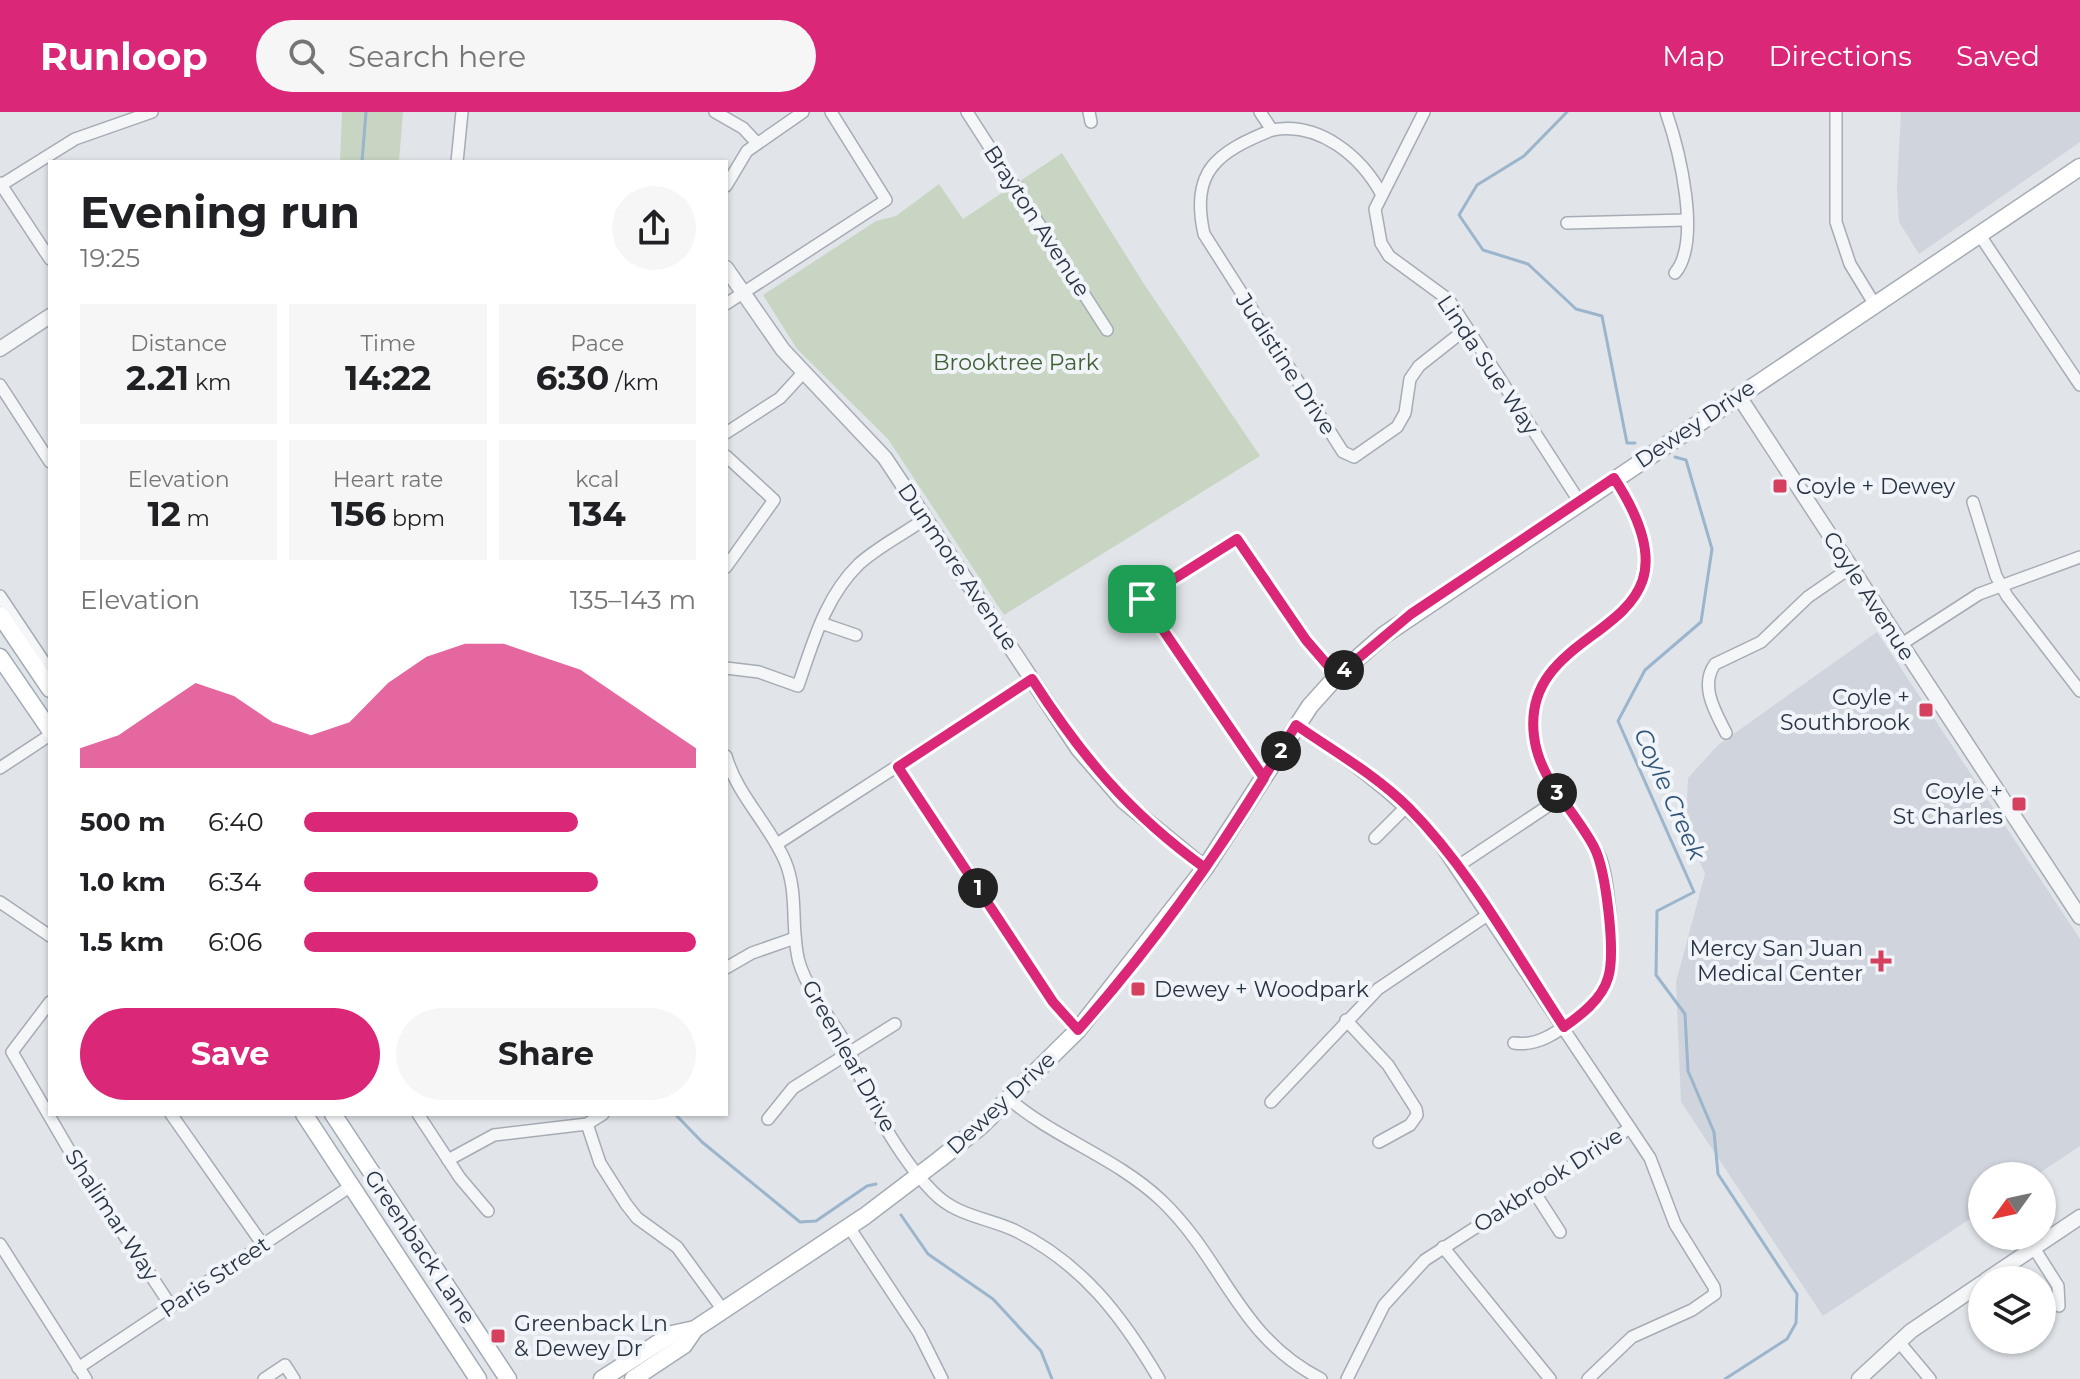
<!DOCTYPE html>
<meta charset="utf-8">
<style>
body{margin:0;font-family:Montserrat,sans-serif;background:#f6f6f6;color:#202124;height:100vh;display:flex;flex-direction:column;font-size:30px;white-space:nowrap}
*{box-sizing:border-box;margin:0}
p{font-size:26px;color:#757577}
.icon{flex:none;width:44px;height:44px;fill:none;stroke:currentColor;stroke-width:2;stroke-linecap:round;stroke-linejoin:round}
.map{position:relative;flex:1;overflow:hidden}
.details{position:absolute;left:48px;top:48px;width:680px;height:956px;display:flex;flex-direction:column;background:#fff;border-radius:0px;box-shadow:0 2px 6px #0004}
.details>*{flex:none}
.needle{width:52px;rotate:237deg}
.tools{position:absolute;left:1968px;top:1050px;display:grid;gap:16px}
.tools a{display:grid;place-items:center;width:88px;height:88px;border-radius:50%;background:#fff;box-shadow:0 2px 6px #0004;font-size:40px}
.pin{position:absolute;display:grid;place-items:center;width:68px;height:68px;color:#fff;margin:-34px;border-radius:16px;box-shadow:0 4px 12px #0006}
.km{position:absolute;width:40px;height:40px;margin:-20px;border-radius:50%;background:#222;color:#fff;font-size:22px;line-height:40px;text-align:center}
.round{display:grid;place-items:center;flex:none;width:84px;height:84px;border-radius:42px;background:#f6f6f6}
.headline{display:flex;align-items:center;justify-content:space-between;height:136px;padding:0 32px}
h1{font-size:44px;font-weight:700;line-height:60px}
.metrics{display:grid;grid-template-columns:repeat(3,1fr);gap:12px;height:136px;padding:8px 32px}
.metrics div{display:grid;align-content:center;border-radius:0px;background:#f6f6f6;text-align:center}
.metrics b{font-size:34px;font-weight:700}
.metrics small{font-size:22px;font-weight:400}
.metrics p{font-size:22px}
.chart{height:224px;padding:16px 32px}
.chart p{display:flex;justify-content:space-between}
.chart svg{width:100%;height:144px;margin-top:8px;fill:#db2777;opacity:.7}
.primary-button{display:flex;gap:16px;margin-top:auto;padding:16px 32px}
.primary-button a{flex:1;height:92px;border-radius:48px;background:#db2777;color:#fff;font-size:32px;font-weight:700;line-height:92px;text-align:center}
.primary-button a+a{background:#f6f6f6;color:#202124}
ul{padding:0 32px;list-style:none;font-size:26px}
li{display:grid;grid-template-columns:128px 96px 1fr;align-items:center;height:60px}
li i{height:20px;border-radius:10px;background:#db2777}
header{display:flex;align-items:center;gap:48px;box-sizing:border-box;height:112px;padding:0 40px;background:#db2777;color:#fff}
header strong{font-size:38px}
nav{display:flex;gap:44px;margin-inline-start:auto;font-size:28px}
.search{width:560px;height:72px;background:#f6f6f6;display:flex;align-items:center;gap:20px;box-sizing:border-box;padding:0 28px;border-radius:44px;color:#757577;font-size:30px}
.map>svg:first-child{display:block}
</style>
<header>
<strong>Runloop</strong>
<div class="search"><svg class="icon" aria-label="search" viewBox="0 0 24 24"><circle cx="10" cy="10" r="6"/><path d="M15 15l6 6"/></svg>Search here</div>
<nav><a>Map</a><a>Directions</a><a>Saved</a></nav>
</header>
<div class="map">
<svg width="2080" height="1267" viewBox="0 0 2080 1267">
<rect width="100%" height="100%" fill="#e1e5ea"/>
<g fill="#cfd4dd">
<polygon points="1901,0 2080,0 2080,30 1919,142 1899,110 1897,77"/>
<polygon points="1877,520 2080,827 2080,1034 2035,1064 1982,1064 1982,1099 1823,1204 1681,990 1676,870 1705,762 1686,717 1688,666 1718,633"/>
</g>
<g fill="#c8d5c2">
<polygon points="342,0 403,0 399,50 340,50"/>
<polygon points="1062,41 1144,172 1260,344 1004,503 888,327 797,237 763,183 876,109 896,104 939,72 963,107"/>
</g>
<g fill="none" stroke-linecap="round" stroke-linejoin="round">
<g stroke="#9ab5cc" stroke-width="3">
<polyline points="1567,0 1524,44 1477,73 1459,103 1483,138 1528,152 1576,197 1602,204 1627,331 1635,331"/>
<polyline points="362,50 366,0"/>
<polyline points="1675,345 1686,348 1712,437 1701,510 1645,558 1618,609 1694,780 1657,799 1656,863 1685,902 1688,959 1714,1020 1718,1062 1797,1182 1796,1211 1787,1227 1725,1267"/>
<polyline points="675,1002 702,1030 800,1110 816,1109 867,1074 876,1072"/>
<polyline points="901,1103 928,1142 993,1187 1041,1239 1052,1267"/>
</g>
<defs>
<g id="minor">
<polyline points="715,0 743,16 757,31"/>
<polyline points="967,0 1107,218"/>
<polyline points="1089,0 1091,10"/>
<path d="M 1260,0 L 1272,18 C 1319,9 1361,44 1382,83"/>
<polyline points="1424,0 1375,97 1381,131 1389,144 1449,188 1579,389"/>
<path d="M 1666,0 C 1679,37 1702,129 1675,161"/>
<polyline points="1836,0 1836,110 1850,152 1875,193"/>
<path d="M 1272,18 C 1217,40 1190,59 1204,122 L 1343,340 L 1354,345 L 1397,315 L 1405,301 L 1410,267 L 1419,254 L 1467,216"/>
<polyline points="457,50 462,0"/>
<polyline points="0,71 50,147"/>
<polyline points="1,73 75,27 152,0"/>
<polyline points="726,74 747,39 803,0"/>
<polyline points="1567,111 1686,108"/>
<polyline points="1979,122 2080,273"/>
<polyline points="726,192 886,88 831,0"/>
<polyline points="0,273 50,350"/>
<polyline points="726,321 780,286 803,261"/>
<polyline points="726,344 774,388 726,455"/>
<polyline points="1973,390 1996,464 2007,484 2080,579"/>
<polyline points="0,484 50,559"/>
<polyline points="821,511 856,523"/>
<polyline points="1900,533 1979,482 2080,445"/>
<path d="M 726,556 L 759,560 L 798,574 C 813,531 825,485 859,452 C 879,434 904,422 926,406"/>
<path d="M 1296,613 C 1347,647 1393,680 1435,725 L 1630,1016 L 1425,1148 L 1384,1193 L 1347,1267"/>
<path d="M 1726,621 C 1716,601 1699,574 1715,552 L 1761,530 L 1808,485 L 1850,456"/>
<path d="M 726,644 C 737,683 769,712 785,749 C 799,782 790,816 799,850 C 808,879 829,904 844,929 C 855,949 861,970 871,990 C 887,1020 909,1056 933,1080 C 956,1104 985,1105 1014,1118 C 1082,1151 1122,1204 1159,1267"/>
<polyline points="898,655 1053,890 1078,918"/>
<polyline points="0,656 50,623"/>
<polyline points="1264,666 1142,487 1237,427 1306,528 1337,564"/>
<polyline points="1375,726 1407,694"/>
<polyline points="777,732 1032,567"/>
<polyline points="1458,754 1560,686"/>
<polyline points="0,790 50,824"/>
<polyline points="726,856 752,841 795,826"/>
<polyline points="50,890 12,940 79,1055 171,1194"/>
<polyline points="1346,908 1388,953 1416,997 1417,1003 1410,1013 1379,1030"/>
<path d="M 1514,931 C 1539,935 1560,918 1579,904 C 1590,894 1604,880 1608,866 C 1615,843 1609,767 1600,745 C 1581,702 1539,673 1534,624 C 1519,502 1722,529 1614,366"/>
<path d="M 1009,987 C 1056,1027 1115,1045 1161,1088 C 1225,1149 1237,1224 1321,1267"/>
<polyline points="1271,990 1378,877 1489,802"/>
<polyline points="171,1002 263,1133"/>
<polyline points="418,1002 460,1066 488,1099"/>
<polyline points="768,1007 793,976 895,912"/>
<polyline points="587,1012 600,1051 626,1092 637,1106 677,1135 723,1198"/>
<polyline points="448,1048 494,1023 587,1012 603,1002"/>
<polyline points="1533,1078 1560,1120"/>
<polyline points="849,1115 919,1221 942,1267"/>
<polyline points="0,1132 86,1267"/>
<polyline points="1443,1135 1550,1267"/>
<polyline points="2034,1136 2058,1174 2059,1194"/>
<polyline points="1899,1230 1930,1267"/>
<polyline points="78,1256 351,1074"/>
<polyline points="264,1267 285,1253 294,1267"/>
<polyline points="1588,1267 1632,1225 1692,1198 1715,1182 1714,1175 1675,1112 1650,1046 1630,1016"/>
</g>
<g id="tertiary">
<polyline points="726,156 783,238 885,346 1078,637 1123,689 1205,756"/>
<polyline points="0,237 50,204"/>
<polyline points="1738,283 2080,805"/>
<polyline points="1986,1168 2080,1105"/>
<polyline points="1859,1267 1911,1219 1982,1171"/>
</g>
<g id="secondary">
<polyline points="602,1267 672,1222 695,1217 865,1104 940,1047 981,1014 1078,918 1205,756 1310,594 1337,564 1384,523 2080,55"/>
<polyline points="633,1267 684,1233 695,1217"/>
</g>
<g id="primary">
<polyline points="0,503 50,577"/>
<polyline points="0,545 50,618"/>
<polyline points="304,1002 478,1267"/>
<polyline points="333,1002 508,1267"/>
</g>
</defs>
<use href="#minor" stroke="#a6acb5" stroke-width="14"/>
<use href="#tertiary" stroke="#a6acb5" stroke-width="17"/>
<use href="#secondary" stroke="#a6acb5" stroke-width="19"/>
<use href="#primary" stroke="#a0aab7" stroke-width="19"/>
<use href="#minor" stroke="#f4f6f8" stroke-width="11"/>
<use href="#tertiary" stroke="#f4f6f8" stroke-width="14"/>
<use href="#secondary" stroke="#fff" stroke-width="16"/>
<use href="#primary" stroke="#fff" stroke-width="16"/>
</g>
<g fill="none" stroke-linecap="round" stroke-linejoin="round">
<defs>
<path id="route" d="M 1142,487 L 1264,666 C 1209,755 1147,840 1078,918 L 1053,890 L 898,655 L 1032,567 C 1082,645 1129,701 1205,756 C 1237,709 1267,661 1296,613 C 1335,640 1376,663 1409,696 C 1471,759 1515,841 1564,915 C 1581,903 1602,887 1608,866 C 1616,841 1606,758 1594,735 C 1574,697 1539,668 1534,624 C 1519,501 1722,531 1614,366 L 1411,502 L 1337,564 L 1306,528 L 1237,427 L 1142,487"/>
</defs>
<use href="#route" stroke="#fff" stroke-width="16"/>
<use href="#route" stroke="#db2777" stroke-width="10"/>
</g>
<g fill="#d5405e" stroke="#f1f4f8" stroke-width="3">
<rect x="1772" y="366" width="16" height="16" rx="4"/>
<rect x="1918" y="590" width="16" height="16" rx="4"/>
<rect x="2011" y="684" width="16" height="16" rx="4"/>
<path d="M1877 837h8v8h8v8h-8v8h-8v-8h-8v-8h8z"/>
<rect x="1130" y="869" width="16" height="16" rx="4"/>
<rect x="490" y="1216" width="16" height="16" rx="4"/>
</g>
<g text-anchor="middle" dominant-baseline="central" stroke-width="8" stroke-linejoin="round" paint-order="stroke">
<g font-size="22" fill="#283343" stroke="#f1f4f8">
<text transform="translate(1037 109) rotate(57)">Brayton Avenue</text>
<text transform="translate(1286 252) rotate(57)">Judistine Drive</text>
<text transform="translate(1488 253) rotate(56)">Linda Sue Way</text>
<text transform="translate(1695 312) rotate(-34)">Dewey Drive</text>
<text transform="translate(958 455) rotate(56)">Dunmore Avenue</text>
<text transform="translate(1869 484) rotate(57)">Coyle Avenue</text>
<text transform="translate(849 944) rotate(61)">Greenleaf Drive</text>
<text transform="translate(1001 991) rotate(-43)">Dewey Drive</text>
<text transform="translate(1548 1068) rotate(-33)">Oakbrook Drive</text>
<text transform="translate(112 1103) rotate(57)">Shalimar Way</text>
<text transform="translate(420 1135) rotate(56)">Greenback Lane</text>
<text transform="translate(215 1165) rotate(-34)">Paris Street</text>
</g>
<g font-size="22" fill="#3f6035" stroke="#f1f4f8">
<text x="1016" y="250">Brooktree Park</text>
</g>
<g font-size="22" fill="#283343" stroke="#f1f4f8" text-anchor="start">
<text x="1796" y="374">Coyle + Dewey</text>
<text x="1910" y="585" text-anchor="end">Coyle +<tspan x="1910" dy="25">Southbrook</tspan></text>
<text x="2003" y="679" text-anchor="end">Coyle +<tspan x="2003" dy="25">St Charles</tspan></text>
<text x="1863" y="836" text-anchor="end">Mercy San Juan<tspan x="1863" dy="25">Medical Center</tspan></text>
<text x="1154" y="877">Dewey + Woodpark</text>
<text x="514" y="1211">Greenback Ln<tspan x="514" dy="25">&amp; Dewey Dr</tspan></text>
</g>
<g font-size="24" font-style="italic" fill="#305579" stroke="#f1f4f8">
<text transform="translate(1670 682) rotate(66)">Coyle Creek</text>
</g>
</g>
</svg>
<div class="tools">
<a><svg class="needle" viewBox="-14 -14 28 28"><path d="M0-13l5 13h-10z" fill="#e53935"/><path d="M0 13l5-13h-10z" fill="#757577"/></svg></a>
<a><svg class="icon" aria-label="layers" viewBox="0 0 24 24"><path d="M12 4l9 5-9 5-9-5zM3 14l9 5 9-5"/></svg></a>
</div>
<div class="pin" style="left:1142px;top:487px;background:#1e9e55"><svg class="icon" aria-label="arrive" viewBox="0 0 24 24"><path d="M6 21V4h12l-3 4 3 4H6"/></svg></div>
<b class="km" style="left:978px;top:776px">1</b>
<b class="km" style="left:1281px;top:639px">2</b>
<b class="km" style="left:1557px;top:681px">3</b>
<b class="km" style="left:1344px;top:558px">4</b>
<section class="details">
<div class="headline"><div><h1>Evening run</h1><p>19:25</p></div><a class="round"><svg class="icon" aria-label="share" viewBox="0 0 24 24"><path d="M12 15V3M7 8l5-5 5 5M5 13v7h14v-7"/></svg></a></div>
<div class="metrics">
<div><p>Distance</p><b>2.21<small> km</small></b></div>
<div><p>Time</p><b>14:22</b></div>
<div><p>Pace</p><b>6:30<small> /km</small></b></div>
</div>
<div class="metrics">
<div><p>Elevation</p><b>12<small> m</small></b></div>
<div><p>Heart rate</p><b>156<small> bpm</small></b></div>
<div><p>kcal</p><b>134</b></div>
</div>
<div class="chart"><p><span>Elevation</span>135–143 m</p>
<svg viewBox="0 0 160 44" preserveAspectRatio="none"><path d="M0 44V38L10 34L20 26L30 18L40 22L50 30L60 34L70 30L80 18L90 10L100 6L110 6L120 10L130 14L140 22L150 30L160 38V44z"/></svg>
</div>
<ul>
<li><b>500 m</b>6:40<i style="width:70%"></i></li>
<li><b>1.0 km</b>6:34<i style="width:75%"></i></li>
<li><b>1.5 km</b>6:06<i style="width:100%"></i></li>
</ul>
<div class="primary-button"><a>Save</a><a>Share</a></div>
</section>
</div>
